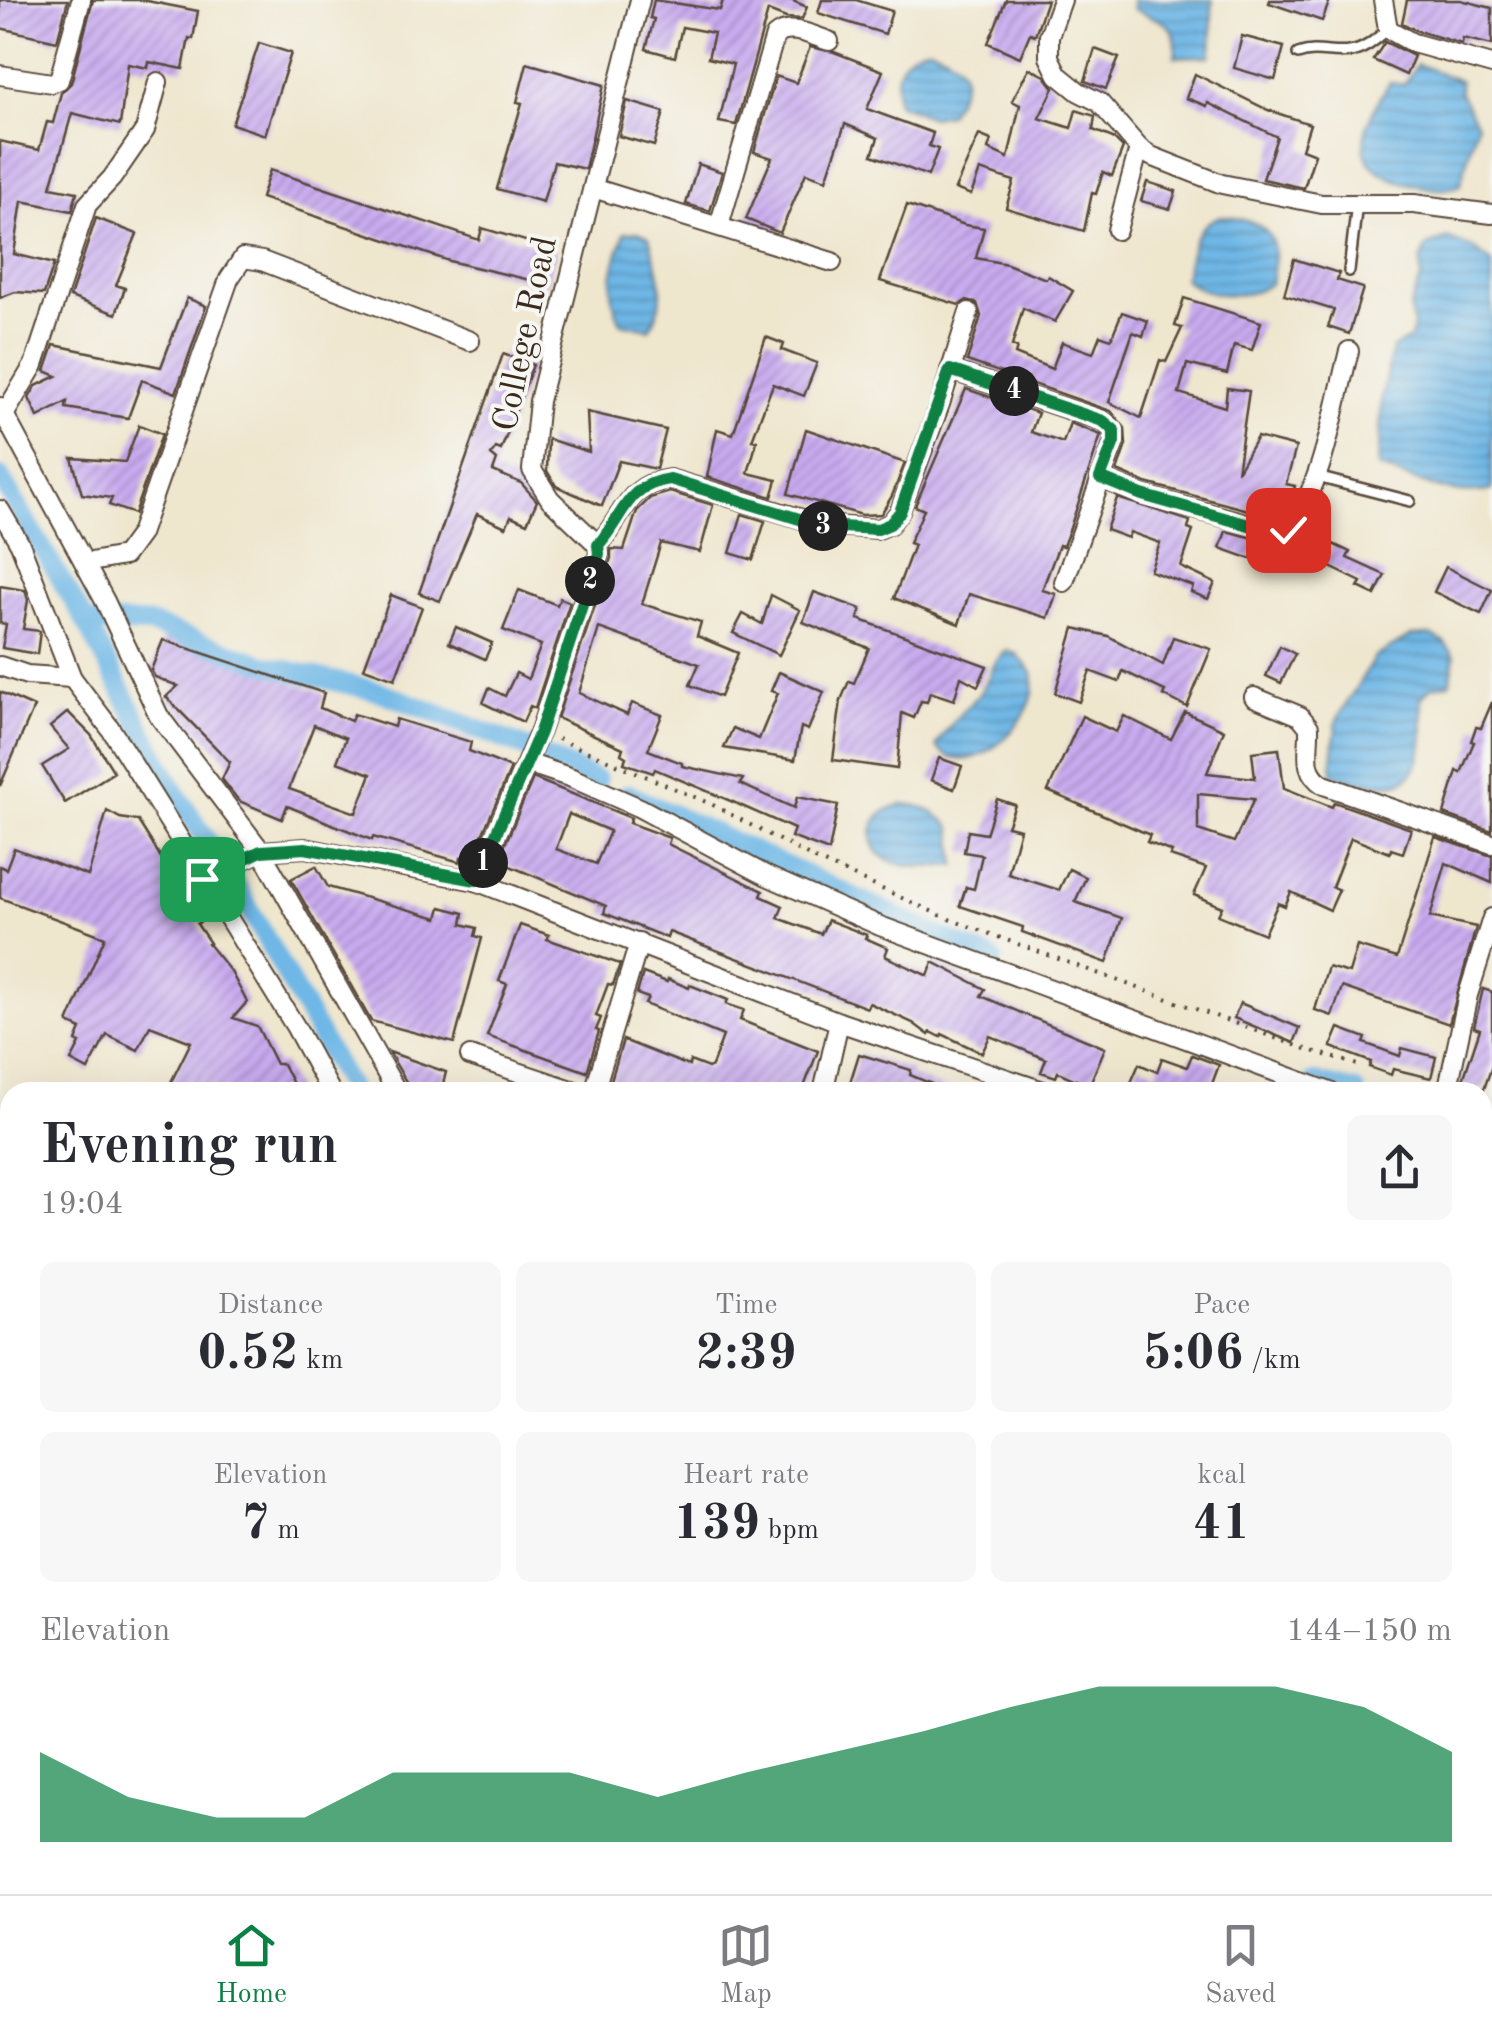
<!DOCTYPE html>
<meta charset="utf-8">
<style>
body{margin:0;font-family:"Old Standard TT",serif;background:#f7f7f7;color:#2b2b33;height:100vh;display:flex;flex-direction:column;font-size:38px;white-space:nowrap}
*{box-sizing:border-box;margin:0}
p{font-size:32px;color:#7c7c81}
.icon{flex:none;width:55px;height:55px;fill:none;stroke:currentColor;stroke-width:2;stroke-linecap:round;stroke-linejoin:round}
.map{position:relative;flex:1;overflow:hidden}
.panel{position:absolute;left:0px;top:1082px;width:1492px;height:812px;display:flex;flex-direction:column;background:#fff;border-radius:30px 30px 0 0;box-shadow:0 10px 40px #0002}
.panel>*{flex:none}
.pin{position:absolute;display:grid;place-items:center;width:85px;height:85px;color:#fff;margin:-42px;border-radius:20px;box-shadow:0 5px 15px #0006}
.km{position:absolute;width:50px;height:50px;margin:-25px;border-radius:50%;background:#222;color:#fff;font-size:28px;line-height:50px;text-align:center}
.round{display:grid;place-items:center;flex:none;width:105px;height:105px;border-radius:15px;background:#f7f7f7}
.overview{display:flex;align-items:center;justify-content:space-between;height:170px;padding:0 40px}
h1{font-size:55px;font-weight:700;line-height:75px}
.metrics{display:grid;grid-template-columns:repeat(3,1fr);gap:15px;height:170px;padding:10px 40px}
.metrics div{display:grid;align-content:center;border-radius:15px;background:#f7f7f7;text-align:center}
.metrics b{font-size:50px;font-weight:700}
.metrics small{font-size:28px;font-weight:400}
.metrics p{font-size:28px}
.chart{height:280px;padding:20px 40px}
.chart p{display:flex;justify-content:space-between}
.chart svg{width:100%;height:180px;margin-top:10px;fill:#0b8043;opacity:.7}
.dock{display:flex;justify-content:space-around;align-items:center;height:140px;border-top:2px solid #e1e1e2;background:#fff;font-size:28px;color:#7c7c81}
.dock a{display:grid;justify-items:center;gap:5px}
.dock .current{color:#0b8043}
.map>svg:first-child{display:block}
</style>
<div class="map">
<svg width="1492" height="1894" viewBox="0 0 1492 1894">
<defs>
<pattern id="park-crowns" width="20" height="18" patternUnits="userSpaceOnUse" patternTransform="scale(2.5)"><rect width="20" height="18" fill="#b5d076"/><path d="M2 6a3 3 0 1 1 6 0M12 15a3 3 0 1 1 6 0" fill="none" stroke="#94a960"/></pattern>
<pattern id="water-rules" width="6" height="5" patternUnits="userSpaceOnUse" patternTransform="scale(2.5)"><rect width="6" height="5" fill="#6eb7e6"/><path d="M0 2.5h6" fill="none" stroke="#5c95ba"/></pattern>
<pattern id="building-hatch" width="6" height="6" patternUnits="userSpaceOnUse" patternTransform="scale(2.5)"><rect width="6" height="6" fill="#c9abf0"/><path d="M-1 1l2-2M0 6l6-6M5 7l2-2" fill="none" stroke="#a48bc2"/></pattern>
</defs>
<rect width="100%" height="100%" fill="#f6f6f2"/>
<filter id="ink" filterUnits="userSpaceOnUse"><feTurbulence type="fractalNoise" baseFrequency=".01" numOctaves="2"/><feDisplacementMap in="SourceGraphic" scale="20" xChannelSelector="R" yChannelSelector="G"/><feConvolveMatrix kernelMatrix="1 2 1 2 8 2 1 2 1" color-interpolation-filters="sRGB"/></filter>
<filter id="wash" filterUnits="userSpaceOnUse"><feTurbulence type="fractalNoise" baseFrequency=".0048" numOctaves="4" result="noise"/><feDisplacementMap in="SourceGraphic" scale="40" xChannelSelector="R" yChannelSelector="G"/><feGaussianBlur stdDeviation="2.25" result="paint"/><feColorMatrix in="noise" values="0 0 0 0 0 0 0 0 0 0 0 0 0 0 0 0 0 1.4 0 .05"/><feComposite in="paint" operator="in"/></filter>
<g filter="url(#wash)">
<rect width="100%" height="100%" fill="#efe6ce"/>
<polygon fill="url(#park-crowns)" stroke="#787d4a" stroke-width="2.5" points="590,1885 711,1885 709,1894 592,1894"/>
<g fill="url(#water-rules)" stroke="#547082" stroke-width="2.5">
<path d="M 1132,0 L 1213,0 C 1210,19 1214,38 1210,56 L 1175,57 C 1181,20 1159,22 1133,9 Z"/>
<path d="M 929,47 C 971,64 971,77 948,114 L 931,117 L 897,103 C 893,75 900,52 929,47 Z"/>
<path d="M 1417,64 L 1460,81 L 1460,93 L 1477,124 L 1460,185 C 1443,192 1433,189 1415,185 C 1345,172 1358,130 1390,82 L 1404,85 Z"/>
<path d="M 1221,216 C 1271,222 1280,236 1271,283 C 1248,301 1206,297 1184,279 C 1192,251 1191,226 1221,216 Z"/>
<path d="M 638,232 L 649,237 C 658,271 671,298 649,329 L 621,323 C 604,291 613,265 625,233 Z"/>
<path d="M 1447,238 L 1473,248 L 1492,263 L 1492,490 C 1455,499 1413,480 1378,467 L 1382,396 L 1393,348 L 1411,338 L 1413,326 L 1410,307 L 1421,279 L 1421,258 L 1427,246 Z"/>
<path d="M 1430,635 L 1444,642 L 1455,656 L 1450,683 L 1431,687 L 1421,698 C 1429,777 1413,801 1333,774 L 1332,759 L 1337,719 L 1375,657 L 1411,636 Z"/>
<path d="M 1007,651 L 1017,654 L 1032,673 C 1033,681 1035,689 1032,697 C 1023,730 967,785 936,746 C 948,726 961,713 977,697 C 990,683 990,662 1007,651 Z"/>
<path d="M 904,804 C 924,805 939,814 952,828 L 956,865 C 937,866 912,869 893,862 C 871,854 864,830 883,813 C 888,808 897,806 904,804 Z"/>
</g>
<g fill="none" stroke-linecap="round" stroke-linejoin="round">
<g stroke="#6eb7e6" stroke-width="20">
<polyline points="0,477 86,622 172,787 239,890 351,1092"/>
<polyline points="86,622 150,624 261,664 381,692 516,744 597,780"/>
<polyline points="628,794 993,960"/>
<polyline points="1314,1082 1356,1092"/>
<polyline points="1482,1123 1492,1125"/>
<polyline points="515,1885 518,1894"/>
</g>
</g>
<g id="blocks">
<g fill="url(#building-hatch)" fill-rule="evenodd">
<polygon points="0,0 68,0 57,41 0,28"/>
<polygon points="93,0 142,0 198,11 193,39 189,38 183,69 149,62 148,68 128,64 120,125 72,113 51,187 77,192 72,211 22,201 14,254 54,264 44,294 15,292 0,298 0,141 39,150 47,122 53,123 61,93 71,83"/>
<polygon points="654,0 720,10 723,0 791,0 807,7 802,19 786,18 768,11 736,125 719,122 733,64 708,58 714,33 682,27 675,57 646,49 654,19 650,18"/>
<polygon points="822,0 856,0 892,11 885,34 818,13"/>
<polygon points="1006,0 1047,0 1035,35 1030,33 1020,57 988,43"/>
<polygon points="1270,0 1330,0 1322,21 1269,3"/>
<polygon points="1407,0 1461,0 1492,8 1492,45 1463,38 1462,44 1418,31 1402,23"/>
<polygon points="1242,36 1284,47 1275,80 1234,68"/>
<polygon points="1385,42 1414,56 1406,75 1373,60"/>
<polygon points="259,43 291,53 265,135 232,124"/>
<polygon points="810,47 834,52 883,71 867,109 933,133 929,146 938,149 928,176 872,155 878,138 845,124 826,180 806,173 780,233 746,219 772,158 754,152 776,76 796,83"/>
<polygon points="1095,49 1119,58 1106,89 1085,81"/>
<polygon points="527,63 604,85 585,169 554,162 543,202 497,189 522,103 517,102"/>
<polygon points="1029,68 1045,76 1054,88 1039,118 1071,128 1076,110 1095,116 1093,130 1113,138 1123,148 1112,176 1103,172 1096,194 1092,193 1084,231 1006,208 1014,181 980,170 971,195 955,189 979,135 991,140 988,149 1008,158 1020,105 1012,101"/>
<polygon points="1195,74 1268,110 1310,124 1302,149 1315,154 1304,188 1263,179 1277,137 1208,103 1207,106 1186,98"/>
<polygon points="627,101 664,112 654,146 619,136"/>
<polygon points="698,164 722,172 710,211 686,204"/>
<polygon points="270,170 479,240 482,228 556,250 547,284 449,261 261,198"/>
<polygon points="1147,182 1176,191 1170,209 1141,201"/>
<polygon points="907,205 965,225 984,228 976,258 1007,264 1046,279 1048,276 1073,291 1055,322 1023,308 1012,346 1017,348 1015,354 1052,369 1062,342 1093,353 1100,335 1111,339 1122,312 1148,321 1143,336 1133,332 1109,402 1141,418 1160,360 1166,362 1182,328 1175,326 1184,298 1261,322 1252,350 1234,345 1227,374 1187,364 1179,393 1225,407 1227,388 1249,391 1237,472 1257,437 1296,447 1286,484 1295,486 1291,501 1284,499 1278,518 1146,483 1117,471 1126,445 1125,428 1111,411 967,361 981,316 977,303 967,300 959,305 880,281"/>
<polygon points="96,218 137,234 116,285 125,288 116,314 70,297"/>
<polygon points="1294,259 1339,273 1337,280 1363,288 1349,334 1328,327 1334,310 1284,295"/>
<polygon points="187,298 206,306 176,393 142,380 128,418 66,408 67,402 38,417 29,398 36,386 57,376 45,371 54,345 161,367"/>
<polygon points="766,337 784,344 782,350 817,363 804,396 773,384 752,440 757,441 748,473 777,480 772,497 707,477 717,429 733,434"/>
<polygon points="503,354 533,365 501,450 496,448 491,455 497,460 493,471 521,483 537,501 527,523 511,516 506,527 477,514 440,601 419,593"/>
<polygon points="966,389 1038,413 1031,432 1063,443 1070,423 1101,435 1070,528 1063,546 1059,545 1042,590 1056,594 1048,618 969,594 959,624 894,598 914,545 909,543 924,510 915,506"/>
<polygon points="587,412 666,430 656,469 619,461 602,506 556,486 547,471 548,439 589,452"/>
<polygon points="139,425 162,434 134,514 109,505 112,498 82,494 72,458 125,462"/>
<polygon points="806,429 905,463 892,496 881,514 862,515 788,494"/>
<polygon points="670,492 713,505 700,552 661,543 642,604 701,622 697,636 738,653 720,697 690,685 699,664 599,628 579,693 627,715 632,703 662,715 648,750 682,763 682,766 743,779 740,784 794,808 797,797 838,805 829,851 791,837 794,829 733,802 655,769 653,773 624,763 626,757 621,754 623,748 557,718 611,558 611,549 624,550 637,511 650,498"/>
<polygon points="1117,498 1190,521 1188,529 1193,531 1181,567 1215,583 1208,599 1191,592 1193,586 1150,571 1160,543 1130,532 1128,538 1106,530"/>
<polygon points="742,514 765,521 753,560 730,553"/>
<polygon points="1226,531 1258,539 1251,559 1220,548"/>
<polygon points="1333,544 1350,552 1347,558 1385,575 1375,595 1358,587 1361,582 1324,564"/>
<polygon points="1446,567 1492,590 1481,614 1434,592"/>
<polygon points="0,586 25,590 28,600 23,629 40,631 37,654 2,648 6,624 0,623"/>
<polygon points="519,590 557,605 560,598 570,602 535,708 530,706 523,722 483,703 489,688 505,696 516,673 528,679 541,645 503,630"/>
<polygon points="814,592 861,609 858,619 987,666 978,686 961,677 954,700 930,692 927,702 921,701 914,718 902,713 897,769 833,760 841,700 849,681 854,683 869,648 803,622"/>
<polygon points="391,595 422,607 395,679 364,668"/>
<polygon points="771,595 800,610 779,655 733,633 743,614 762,624"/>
<polygon points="456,627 492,643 485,659 449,643"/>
<polygon points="1074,628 1108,636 1163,665 1173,637 1211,649 1187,707 1163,695 1165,691 1123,671 1119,682 1090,671 1079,702 1055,693"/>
<path d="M 163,640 L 324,693 L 320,708 L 351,721 L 354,714 L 394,727 L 396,719 L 471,742 L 469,751 L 511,768 L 471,861 L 461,857 L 460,862 L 373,837 L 372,840 L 287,806 L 282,819 L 239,801 L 222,779 L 230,762 L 166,697 L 178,686 L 155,677 L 151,670 ZM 314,725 L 346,738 L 337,762 L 371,774 L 356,813 L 289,789 Z"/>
<polygon points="1280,646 1295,654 1281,683 1266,676"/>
<polygon points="779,672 824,692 808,730 801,727 795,760 724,748 733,728 759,739 778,693 771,691"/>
<polygon points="0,692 34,707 0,786"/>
<polygon points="1492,702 1492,831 1444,814 1457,771 1461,773 1474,742 1471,741 1476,727 1481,728"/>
<polygon points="68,712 91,735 114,772 65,803 42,766 69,749 50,727"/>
<path d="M 1185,712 L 1224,730 L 1207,773 L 1255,778 L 1252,752 L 1279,749 L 1284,788 L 1332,807 L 1334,802 L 1411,829 L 1403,853 L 1391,849 L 1390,853 L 1351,838 L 1332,887 L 1339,890 L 1330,910 L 1291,892 L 1285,906 L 1278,903 L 1264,934 L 1218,915 L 1222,907 L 1194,895 L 1206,868 L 1170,856 L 1172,852 L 1147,842 L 1150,835 L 1048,791 L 1082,716 L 1116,732 L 1124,716 L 1171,739 ZM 1198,794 L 1254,799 L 1234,842 L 1198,830 Z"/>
<polygon points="939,758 962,766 954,789 931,780"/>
<path d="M 533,778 L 631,818 L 629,823 L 667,837 L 670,838 L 668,844 L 763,891 L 761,896 L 783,906 L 778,918 L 821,934 L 828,920 L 867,935 L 865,938 L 888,948 L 885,956 L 928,976 L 933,962 L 985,989 L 981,996 L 1105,1048 L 1089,1086 L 1058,1072 L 1056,1077 L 1041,1072 L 1046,1059 L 990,1036 L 982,1053 L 942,1034 L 941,1037 L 931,1032 L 929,1035 L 913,1023 L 869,1003 L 867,1008 L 669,932 L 667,938 L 604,913 L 606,906 L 498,861 ZM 569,814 L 610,831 L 596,864 L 556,849 Z"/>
<polygon points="997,799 1015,805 1007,826 1020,829 1008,874 1059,890 1069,869 1086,877 1075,902 1122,918 1107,963 1022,932 1023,927 960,906 966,887 974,889 982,855 964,852 968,831 986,834"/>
<polygon points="107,811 120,818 138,821 201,921 197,924 210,943 208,944 231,972 247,1002 233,1018 257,1026 276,1064 283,1064 297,1092 166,1092 191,1042 150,1026 138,1050 107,1035 88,1070 71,1061 80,1043 76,1041 81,1029 68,1023 105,937 0,898 0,866 6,869 14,848 88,876"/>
<polygon points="1435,837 1492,856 1492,883 1446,863 1430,917 1476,927 1449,1024 1342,987 1332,1016 1315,1010 1328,967 1349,973 1357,946 1397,958"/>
<polygon points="316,866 328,887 438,918 441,907 464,913 462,924 477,928 475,936 482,938 454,1043 371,1021 291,879"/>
<polygon points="520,925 549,935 547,939 620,964 613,985 608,984 596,1016 601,1018 596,1030 599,1031 587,1072 487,1036 507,984 499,981"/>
<polygon points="643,973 667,982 668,979 689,988 690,985 728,1000 726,1004 744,1010 740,1020 818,1051 802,1092 652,1092 630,1084 627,1092 623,1092 609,1087 623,1040 689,1066 690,1061 708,1068 712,1066 723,1036 645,1004 648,998 637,994"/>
<polygon points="1483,989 1492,992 1492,1066 1484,1089 1477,1087 1476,1091 1461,1086 1480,1029 1474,1027"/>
<polygon points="1240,1003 1300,1028 1294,1043 1234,1018"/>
<polygon points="1339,1028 1366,1038 1364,1043 1400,1056 1402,1048 1436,1057 1431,1078 1393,1069 1391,1075 1369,1067 1371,1062 1331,1047"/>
<polygon points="389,1052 446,1072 441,1092 408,1085"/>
<polygon points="859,1054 911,1070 910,1075 951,1092 847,1092"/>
<polygon points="1192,1055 1219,1065 1209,1092 1127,1092 1139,1064 1157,1072 1162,1058 1187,1067"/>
</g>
</g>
</g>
<g filter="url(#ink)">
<use href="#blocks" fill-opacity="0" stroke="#564638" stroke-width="2.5"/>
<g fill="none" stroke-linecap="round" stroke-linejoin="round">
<defs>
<g id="lane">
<path d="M 1298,54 C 1317,47 1331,55 1350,52 C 1365,50 1376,39 1387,30"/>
<polyline points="1349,271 1357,203"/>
<polyline points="1317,477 1410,501"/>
</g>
<g id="street">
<polyline points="1062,0 1049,36 1049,57 1058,75 1079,92 1099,102 1139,148 1151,156 1222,184 1322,204 1414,204 1492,214"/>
<polyline points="1383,0 1388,29 1413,43 1492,65"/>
<polyline points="0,75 52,83 59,80 81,0"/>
<polyline points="593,188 832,262"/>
<path d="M 719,226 L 775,36 C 789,23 813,36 829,41"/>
<polyline points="1117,230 1139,148"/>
<polyline points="950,370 1103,421 1113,429 1114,442 1064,582"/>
<polyline points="0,407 105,601 159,716 261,851 397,1092"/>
<polyline points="4,415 34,365 87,205 112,178 145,130 158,82"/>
<path d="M 1100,478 L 1142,495 L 1275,531 L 1288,530 C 1323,488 1335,404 1349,351"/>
<polyline points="0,510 20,544 72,678 110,728 174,830 295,1026 331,1092"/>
<path d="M 598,545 C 625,515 625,485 670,479 L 822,525 L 878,529 L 890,524 L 900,511 L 940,404 L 969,312"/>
<polyline points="85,563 124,556 140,534 229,279 243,258 262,261 470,341"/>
<polyline points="0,666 27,675 72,678"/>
<path d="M 1254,697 L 1300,716 L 1309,727 C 1310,751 1301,771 1324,785 L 1492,844"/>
<polyline points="527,763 572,778 640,808 767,876 880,926 1330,1092"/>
<polyline points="202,879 261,851 305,848 476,881 839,1022 1046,1092"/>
<polyline points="476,881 540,731 599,554 598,545 550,499 532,470 539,401 640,0"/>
<polyline points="470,1056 578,1092"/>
<polyline points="594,1092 639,943"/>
<polyline points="823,1092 839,1022"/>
<polyline points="1447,1092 1468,995 1492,918"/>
<polyline points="1482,1135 1492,1137"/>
<polyline points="1482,1217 1492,1220"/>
<polyline points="1482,1365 1492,1367"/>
<polyline points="0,1422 10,1423"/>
<polyline points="1482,1438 1492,1442"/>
<polyline points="0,1614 10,1619"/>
<polyline points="0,1763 10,1768"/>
<polyline points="235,1885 252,1894"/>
<polyline points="484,1885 486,1894"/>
<polyline points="566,1885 568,1894"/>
<polyline points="907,1885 926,1894"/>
<polyline points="1192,1885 1211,1894"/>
<polyline points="1314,1885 1333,1894"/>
<polyline points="134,1894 139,1885"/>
</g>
<g id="secondary">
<polyline points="1482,1475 1492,1455"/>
<polyline points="1482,1518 1492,1498"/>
<polyline points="1282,1894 1287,1885"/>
<polyline points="1304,1894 1308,1885"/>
</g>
</defs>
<use href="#lane" stroke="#564638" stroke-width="14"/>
<use href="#street" stroke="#564638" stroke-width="22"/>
<use href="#secondary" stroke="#564638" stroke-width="30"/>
<g stroke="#564638" stroke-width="4" stroke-dasharray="2.5 8" stroke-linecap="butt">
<polyline points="558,739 711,804 815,859 949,919 1300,1047 1361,1066"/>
<polyline points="1482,1098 1492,1100"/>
<polyline points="1032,1894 1036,1885"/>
</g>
<use href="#lane" stroke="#fff" stroke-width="9"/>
<use href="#street" stroke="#fff" stroke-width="18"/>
<use href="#secondary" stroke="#fee5c5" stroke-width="25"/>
</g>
</g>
<g fill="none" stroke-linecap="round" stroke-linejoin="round" filter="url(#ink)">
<defs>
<path id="route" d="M 202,879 L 261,851 L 305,848 L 476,880 L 540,732 L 599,554 L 598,545 C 625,515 625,485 670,479 L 822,526 L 878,529 L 890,524 L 900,512 L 950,370 L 1103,421 L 1114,430 L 1114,442 L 1100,478 L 1142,495 L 1274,532 L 1288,530"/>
</defs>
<use href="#route" stroke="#fff" stroke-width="20"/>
<use href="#route" stroke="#0b8043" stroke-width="12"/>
</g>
<g text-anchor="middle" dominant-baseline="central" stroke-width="8" stroke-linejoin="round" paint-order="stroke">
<g font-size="35" fill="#3b2a1e" stroke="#f6f6f2">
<text transform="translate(526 334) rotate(-78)">College Road</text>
</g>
</g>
</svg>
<div class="pin" style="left:202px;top:879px;background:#1e9e55"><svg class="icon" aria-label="arrive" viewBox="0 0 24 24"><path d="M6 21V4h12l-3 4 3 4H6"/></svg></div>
<div class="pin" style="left:1288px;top:530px;background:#d93025"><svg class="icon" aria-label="check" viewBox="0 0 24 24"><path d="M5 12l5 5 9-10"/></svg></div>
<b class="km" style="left:483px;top:863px">1</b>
<b class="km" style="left:590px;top:581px">2</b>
<b class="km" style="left:823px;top:526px">3</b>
<b class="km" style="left:1014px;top:391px">4</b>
<section class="panel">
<div class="overview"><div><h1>Evening run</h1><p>19:04</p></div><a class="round"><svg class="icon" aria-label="share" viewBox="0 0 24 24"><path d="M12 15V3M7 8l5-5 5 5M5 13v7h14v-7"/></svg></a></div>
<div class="metrics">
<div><p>Distance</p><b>0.52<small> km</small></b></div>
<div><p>Time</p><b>2:39</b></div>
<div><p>Pace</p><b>5:06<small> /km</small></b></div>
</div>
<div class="metrics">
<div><p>Elevation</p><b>7<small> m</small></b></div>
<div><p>Heart rate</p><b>139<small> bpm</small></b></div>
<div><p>kcal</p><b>41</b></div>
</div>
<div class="chart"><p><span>Elevation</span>144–150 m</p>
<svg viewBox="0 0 160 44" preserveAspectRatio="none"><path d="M0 44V22L10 33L20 38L30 38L40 27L50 27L60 27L70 33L80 27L90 22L100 17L110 11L120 6L130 6L140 6L150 11L160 22V44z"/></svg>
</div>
</section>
</div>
<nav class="dock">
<a class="current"><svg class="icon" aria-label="home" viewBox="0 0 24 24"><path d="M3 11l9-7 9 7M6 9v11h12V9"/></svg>Home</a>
<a><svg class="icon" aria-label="map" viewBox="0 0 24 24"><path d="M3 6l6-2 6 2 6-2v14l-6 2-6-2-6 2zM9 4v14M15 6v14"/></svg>Map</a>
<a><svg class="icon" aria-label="saved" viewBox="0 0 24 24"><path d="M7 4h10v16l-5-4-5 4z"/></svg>Saved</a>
</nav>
